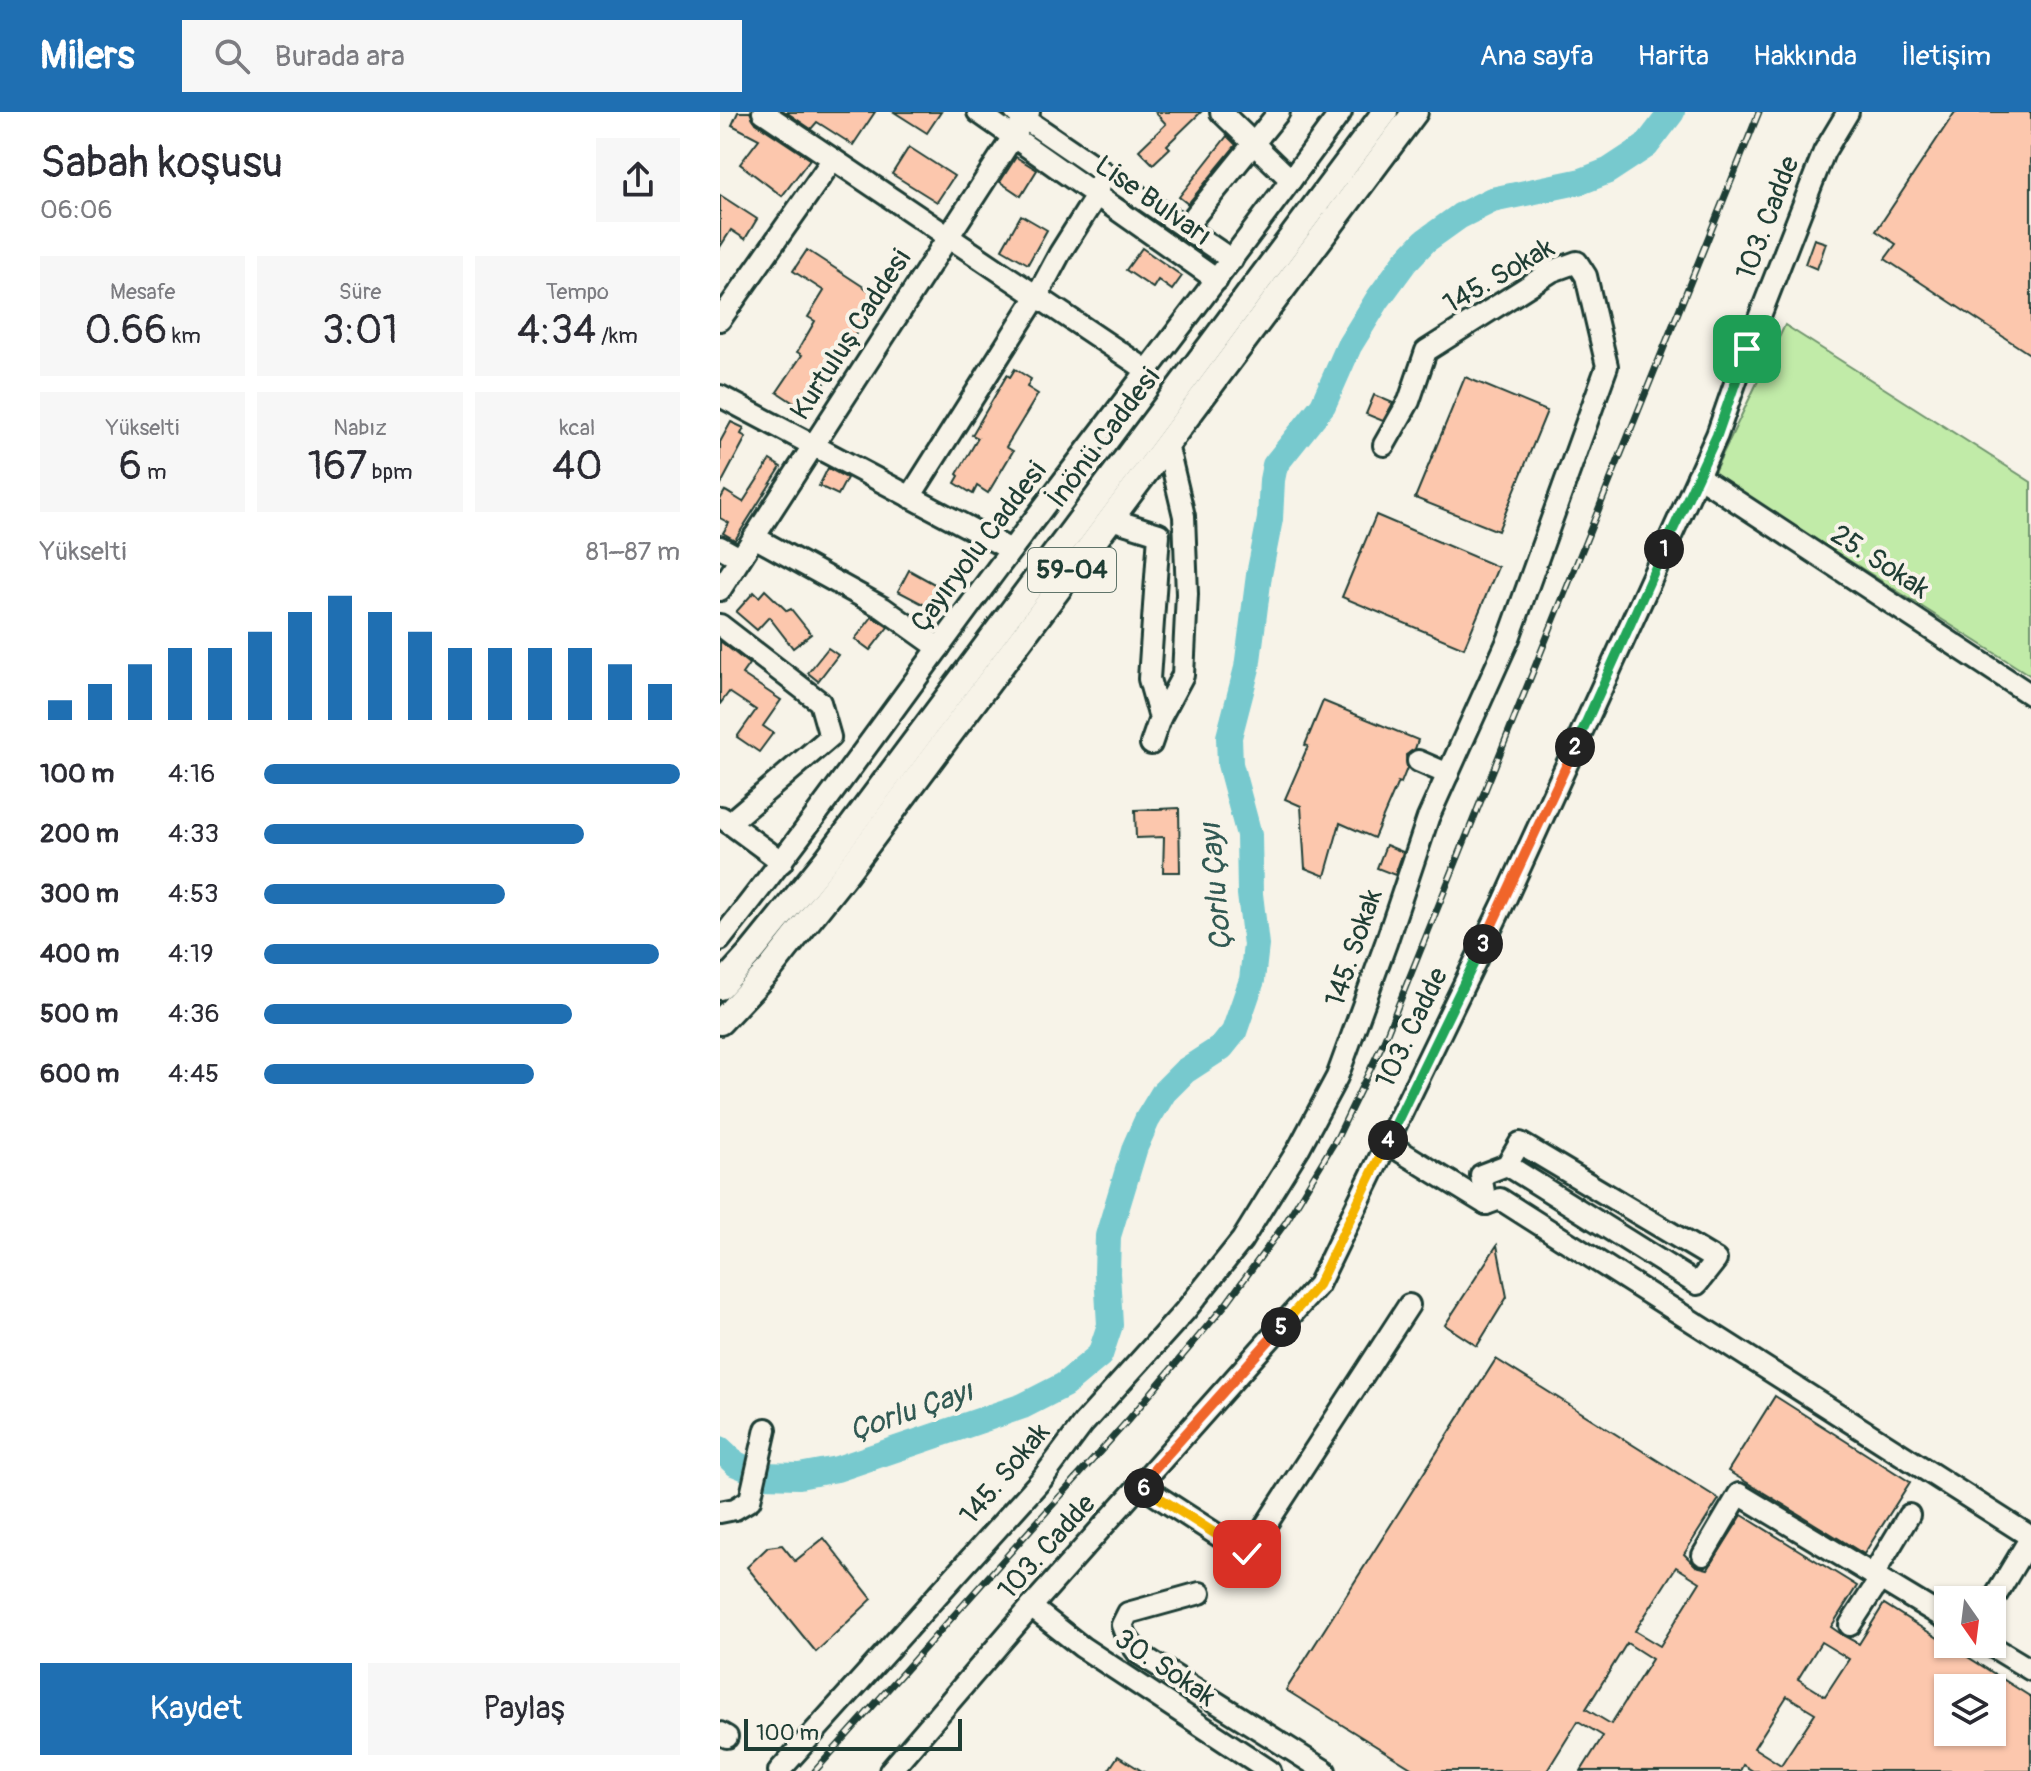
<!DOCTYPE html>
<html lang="tr">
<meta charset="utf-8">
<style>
body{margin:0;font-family:Pangolin,sans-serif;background:#f7f7f7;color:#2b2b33;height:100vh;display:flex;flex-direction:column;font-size:30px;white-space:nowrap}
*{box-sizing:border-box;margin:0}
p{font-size:26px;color:#7c7c81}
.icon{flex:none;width:44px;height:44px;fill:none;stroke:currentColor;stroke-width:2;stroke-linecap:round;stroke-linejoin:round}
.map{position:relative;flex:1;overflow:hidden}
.sheet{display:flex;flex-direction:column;background:#fff;width:720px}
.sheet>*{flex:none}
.needle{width:52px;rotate:166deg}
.fabs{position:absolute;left:1214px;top:1474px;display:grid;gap:16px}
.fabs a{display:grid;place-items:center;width:72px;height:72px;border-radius:0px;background:#fff;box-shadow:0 2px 6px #0004;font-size:40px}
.scale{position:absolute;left:24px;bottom:20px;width:218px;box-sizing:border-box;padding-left:8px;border:4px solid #1f3d34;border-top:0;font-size:22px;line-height:28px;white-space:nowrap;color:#1f3d34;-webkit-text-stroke:6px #f7f3e8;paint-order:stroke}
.pin{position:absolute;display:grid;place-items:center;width:68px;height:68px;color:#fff;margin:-34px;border-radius:16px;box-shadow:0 4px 12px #0006}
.km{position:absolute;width:40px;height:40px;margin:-20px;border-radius:50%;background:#222;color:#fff;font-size:22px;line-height:40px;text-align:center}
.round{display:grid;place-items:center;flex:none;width:84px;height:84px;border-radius:0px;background:#f7f7f7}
.overview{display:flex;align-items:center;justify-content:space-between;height:136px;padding:0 40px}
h1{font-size:44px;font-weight:600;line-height:60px}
.figures{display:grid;grid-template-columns:repeat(3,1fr);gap:12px;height:136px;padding:8px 40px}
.figures div{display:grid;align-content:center;border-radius:0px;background:#f7f7f7;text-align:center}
.figures b{font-size:40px;font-weight:600}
.figures small{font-size:22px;font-weight:400}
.figures p{font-size:22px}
.chart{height:224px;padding:16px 40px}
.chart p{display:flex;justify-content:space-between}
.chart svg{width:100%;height:144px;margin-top:8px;stroke:#1f6fb2;stroke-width:6}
.action{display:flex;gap:16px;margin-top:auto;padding:16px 40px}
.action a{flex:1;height:92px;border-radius:0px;background:#1f6fb2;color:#fff;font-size:32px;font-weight:600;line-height:92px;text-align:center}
.action a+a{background:#f7f7f7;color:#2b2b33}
ul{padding:0 40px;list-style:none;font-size:26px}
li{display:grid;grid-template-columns:128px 96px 1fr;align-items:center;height:60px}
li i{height:20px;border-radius:10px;background:#1f6fb2}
header{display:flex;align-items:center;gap:48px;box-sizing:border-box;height:112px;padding:0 40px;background:#1f6fb2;color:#fff}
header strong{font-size:38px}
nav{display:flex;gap:44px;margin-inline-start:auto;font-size:28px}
.search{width:560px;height:72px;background:#f7f7f7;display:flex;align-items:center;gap:20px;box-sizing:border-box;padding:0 28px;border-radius:0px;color:#7c7c81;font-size:30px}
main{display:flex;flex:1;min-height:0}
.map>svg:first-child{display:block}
</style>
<header>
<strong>Milers</strong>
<div class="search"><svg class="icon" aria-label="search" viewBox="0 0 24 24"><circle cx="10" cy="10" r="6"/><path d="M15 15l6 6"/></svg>Burada ara</div>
<nav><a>Ana sayfa</a><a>Harita</a><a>Hakkında</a><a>İletişim</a></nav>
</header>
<main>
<section class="sheet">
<div class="overview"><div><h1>Sabah koşusu</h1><p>06:06</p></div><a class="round"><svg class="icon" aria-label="share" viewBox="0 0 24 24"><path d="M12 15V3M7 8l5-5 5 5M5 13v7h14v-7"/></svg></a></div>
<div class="figures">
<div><p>Mesafe</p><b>0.66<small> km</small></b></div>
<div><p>Süre</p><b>3:01</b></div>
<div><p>Tempo</p><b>4:34<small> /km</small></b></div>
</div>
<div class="figures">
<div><p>Yükselti</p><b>6<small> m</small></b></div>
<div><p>Nabız</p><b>167<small> bpm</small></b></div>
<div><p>kcal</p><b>40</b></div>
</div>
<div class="chart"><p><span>Yükselti</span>81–87 m</p>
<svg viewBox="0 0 160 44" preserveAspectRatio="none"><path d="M5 44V38M15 44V33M25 44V27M35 44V22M45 44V22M55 44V17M65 44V11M75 44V6M85 44V11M95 44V17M105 44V22M115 44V22M125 44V22M135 44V22M145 44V27M155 44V33"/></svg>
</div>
<ul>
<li><b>100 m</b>4:16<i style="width:100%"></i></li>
<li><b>200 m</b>4:33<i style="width:77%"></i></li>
<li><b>300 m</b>4:53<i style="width:58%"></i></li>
<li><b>400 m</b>4:19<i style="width:95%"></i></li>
<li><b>500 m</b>4:36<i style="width:74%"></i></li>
<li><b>600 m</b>4:45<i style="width:65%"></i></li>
</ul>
<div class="action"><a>Kaydet</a><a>Paylaş</a></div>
</section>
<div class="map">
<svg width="1311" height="1659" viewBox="0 0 1311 1659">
<rect width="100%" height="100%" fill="#f7f3e8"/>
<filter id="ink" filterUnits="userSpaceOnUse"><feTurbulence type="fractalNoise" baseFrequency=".0125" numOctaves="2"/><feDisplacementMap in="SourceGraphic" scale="16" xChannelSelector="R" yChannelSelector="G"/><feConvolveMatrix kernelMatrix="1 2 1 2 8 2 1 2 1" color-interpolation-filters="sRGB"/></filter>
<g filter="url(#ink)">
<polygon fill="#c1eba8" stroke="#70946e" stroke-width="2" points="1065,213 1311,370 1311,564 993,362"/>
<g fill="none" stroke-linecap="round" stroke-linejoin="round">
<polyline stroke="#77c9ce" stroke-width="26" points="0,1337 16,1352 43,1363 79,1364 117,1357 303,1294 344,1273 380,1243 390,1213 387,1161 388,1124 415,1035 427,1008 444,980 465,959 502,935 514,920 532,868 536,833 530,782 529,723 510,652 509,625 527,556 539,463 550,407 552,368 555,353 603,293 629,234 658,187 685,150 705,129 740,104 772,88 862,69 888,59 926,34 952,0"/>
</g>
<g fill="#fcc7ad" stroke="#1f3d34" stroke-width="2" fill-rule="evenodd">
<polygon points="18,0 30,0 36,11 90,47 62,84 20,52 39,27 12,13"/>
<polygon points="66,0 155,0 133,33 97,10 91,17"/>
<polygon points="174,0 221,0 207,21"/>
<polygon points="435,0 481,0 447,33 450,36 433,52 419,38 446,12"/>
<polygon points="1235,0 1311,0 1311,243 1165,147 1176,132 1156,119"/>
<polygon points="507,24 516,33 468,92 459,85"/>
<polygon points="189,35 234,64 217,90 172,62"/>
<polygon points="296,45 317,58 301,84 280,70"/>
<polygon points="0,83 37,107 25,127 11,118 0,135"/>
<polygon points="301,103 327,118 308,152 282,137"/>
<polygon points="1094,127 1106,131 1097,157 1085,152"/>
<polygon points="422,136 462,164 452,178 438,168 433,176 406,158"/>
<polygon points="87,138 159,185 130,231 126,228 103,269 105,271 86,299 57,280 82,243 77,240 95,209 88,205 104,179 73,159"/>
<polygon points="295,257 311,267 307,275 318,282 286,335 293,339 268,381 257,374 253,382 235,371 239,364 237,362 258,326 252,323 287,263 290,265"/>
<polygon points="745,265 827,299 778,419 695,386"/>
<polygon points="654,283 673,291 663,309 646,302"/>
<polygon points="11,310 24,316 21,322 26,325 0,374 0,330"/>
<polygon points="50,348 61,355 15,428 3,421 9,411 0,406 0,388 5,379 23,390"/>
<polygon points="108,356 127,366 118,383 99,374"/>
<polygon points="656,403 778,455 744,536 622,485"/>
<polygon points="189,458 227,479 216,499 178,479"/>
<polygon points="45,478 67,499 71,497 91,522 73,536 49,505 37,518 16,500 34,480 39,485"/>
<polygon points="152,505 168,515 150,538 135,527"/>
<polygon points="0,529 29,552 22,562 61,588 43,614 53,621 39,640 17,625 36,598 9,580 0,592"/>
<polygon points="108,536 118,543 98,569 88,561"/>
<polygon points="603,589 698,628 695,637 686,643 687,656 681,671 678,670 654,726 620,711 605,764 585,756 581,694 565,687 588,634 585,633"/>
<polygon points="459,696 460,760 443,760 444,725 416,726 415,698"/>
<polygon points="666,733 683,740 675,763 657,756"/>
<polygon points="777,1133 787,1185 757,1234 725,1213"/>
<path d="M 776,1247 L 999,1387 L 964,1442 L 976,1454 L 988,1457 L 1022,1403 L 1137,1474 L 1111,1515 L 1124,1524 L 1139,1532 L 1164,1492 L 1311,1585 L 1311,1659 L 1033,1659 L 1023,1653 L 1020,1659 L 861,1659 L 883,1624 L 858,1609 L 827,1659 L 696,1659 L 566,1578 ZM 956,1455 L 980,1470 L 940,1534 L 915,1519 ZM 1101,1530 L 1129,1547 L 1105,1584 L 1078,1567 ZM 907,1531 L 932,1547 L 891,1612 L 866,1597 ZM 1228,1576 L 1272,1576 L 1272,1620 L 1228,1620 ZM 1067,1584 L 1095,1601 L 1061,1653 L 1034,1636 Z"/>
<polygon points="1055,1284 1190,1370 1144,1442 1008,1359"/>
<polygon points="104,1426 152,1487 96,1540 27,1455 48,1435 62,1433 75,1449"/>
<polygon points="398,1644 422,1659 388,1659"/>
</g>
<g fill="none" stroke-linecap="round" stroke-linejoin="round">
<defs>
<g id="minor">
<polyline points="43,0 428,259"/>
<polyline points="258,0 497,168"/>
<polyline points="295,0 512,148"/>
<polyline points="501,0 571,68"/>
<polyline points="465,116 559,0"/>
<polyline points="0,208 113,47"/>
<polyline points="0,284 291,438"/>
<polyline points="978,364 1311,583"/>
<polyline points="190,385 317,184 340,141 376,84 383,60"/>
<polyline points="391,407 439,422 429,567 440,606 431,632"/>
<polyline points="34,425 163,496 219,536"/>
<polyline points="0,435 20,446"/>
<polyline points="0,478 309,0"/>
<polyline points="0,513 100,590 110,625 9,711"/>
<polyline points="440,606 463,563 467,482 464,404 447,332"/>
<polyline points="698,649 728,662"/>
<polyline points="1,705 62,750"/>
<path d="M 0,828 C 93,711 179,589 268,469 C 385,312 506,158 621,0"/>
<polyline points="667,1031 766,1092"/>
<polyline points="787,1053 977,1172 996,1148 800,1031 787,1053 761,1063 766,1092 780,1087 1311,1425"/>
<polyline points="420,1373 527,1442 689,1193"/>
<polyline points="0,1400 15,1397 30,1388 46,1317"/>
<polyline points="983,1443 1019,1382 1228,1508"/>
<polyline points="1153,1463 1189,1403"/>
<polyline points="480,1481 408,1501 402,1513 407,1526 418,1541 605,1659"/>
<polyline points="1272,1490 1311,1425"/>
<polyline points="311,1495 362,1535 550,1659"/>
<polyline points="1130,1513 1160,1467"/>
<polyline points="1268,1532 1311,1558"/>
<polyline points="0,1621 7,1625"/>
<polyline points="59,1659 322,1367 363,1312 465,1199 522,1128 579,1036 617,965 666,831 708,706 789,526 887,254 866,164 857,150 832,159 706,239 689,289 664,333"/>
<polyline points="170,1659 311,1495 598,1173 785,788 997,323 1027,237 1104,40 1128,0"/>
</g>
<g id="major">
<polyline points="0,875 31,841 107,747 665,0"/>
<polyline points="0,910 50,857 126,761 695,0"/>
</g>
</defs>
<use href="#minor" stroke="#1f3d34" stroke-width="26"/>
<use href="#major" stroke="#1f3d34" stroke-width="30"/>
<use href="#minor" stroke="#f7f3e8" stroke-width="20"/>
<use href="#major" stroke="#f7f3e8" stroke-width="24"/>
<defs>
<polyline id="rail" points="95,1659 410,1306 506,1192 566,1110 618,1024 663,931 1039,0"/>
</defs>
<use href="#rail" stroke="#1f3d34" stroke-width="7"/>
<use href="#rail" stroke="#f7f3e8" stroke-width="4" stroke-dasharray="12" stroke-linecap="butt"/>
</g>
</g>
<g fill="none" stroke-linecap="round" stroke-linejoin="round" filter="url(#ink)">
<defs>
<polyline id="split-1" points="944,437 997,323 1027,237"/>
<polyline id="split-2" points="855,635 944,437"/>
<polyline id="split-3" points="763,832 855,635"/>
<polyline id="split-4" points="668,1028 763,832"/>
<polyline id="split-5" points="561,1215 598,1173 668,1028"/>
<polyline id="split-6" points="424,1376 420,1373 561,1215"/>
<polyline id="split-7" points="424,1376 527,1442"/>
</defs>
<use href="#split-1" stroke="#fff" stroke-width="16"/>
<use href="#split-2" stroke="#fff" stroke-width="16"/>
<use href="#split-3" stroke="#fff" stroke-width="16"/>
<use href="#split-4" stroke="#fff" stroke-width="16"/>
<use href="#split-5" stroke="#fff" stroke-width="16"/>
<use href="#split-6" stroke="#fff" stroke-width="16"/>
<use href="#split-7" stroke="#fff" stroke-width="16"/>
<use href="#split-1" stroke="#22a559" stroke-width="10"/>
<use href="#split-2" stroke="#22a559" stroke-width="10"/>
<use href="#split-3" stroke="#f0652b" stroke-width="10"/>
<use href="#split-4" stroke="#22a559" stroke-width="10"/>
<use href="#split-5" stroke="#f5b400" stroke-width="10"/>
<use href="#split-6" stroke="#f0652b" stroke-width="10"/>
<use href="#split-7" stroke="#f5b400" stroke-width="10"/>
</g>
<g text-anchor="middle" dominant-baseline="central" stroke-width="8" stroke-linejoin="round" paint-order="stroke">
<rect fill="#f7f3e8" stroke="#60746a" stroke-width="2" x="308" y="436" width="88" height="44" rx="6"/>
<g font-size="26" font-weight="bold" fill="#1f3d34">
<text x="352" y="458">59-04</text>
</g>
<g font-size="28" fill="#1f3d34" stroke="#f7f3e8">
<text transform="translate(433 89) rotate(35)">Lise Bulvarı</text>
<text transform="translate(1048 106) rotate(-69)">103. Cadde</text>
<text transform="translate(779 164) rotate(-30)">145. Sokak</text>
<text transform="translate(131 223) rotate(-57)">Kurtuluş Caddesi</text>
<text transform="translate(384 326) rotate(-53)">İnönü Caddesi</text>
<text transform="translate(259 435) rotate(-53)">Çayıryolu Caddesi</text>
<text transform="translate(1160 450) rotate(33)">25. Sokak</text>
<text transform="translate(634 836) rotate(-71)">145. Sokak</text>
<text transform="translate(692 916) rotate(-64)">103. Cadde</text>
<text transform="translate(285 1362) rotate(-50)">145. Sokak</text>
<text transform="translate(327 1435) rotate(-48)">103. Cadde</text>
<text transform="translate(445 1556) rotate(34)">30. Sokak</text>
</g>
<g font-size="30" font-style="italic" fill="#315953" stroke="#f7f3e8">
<text transform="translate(496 775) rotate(-95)">Çorlu Çayı</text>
<text transform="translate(191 1299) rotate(-19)">Çorlu Çayı</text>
</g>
</g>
</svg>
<div class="fabs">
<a><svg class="needle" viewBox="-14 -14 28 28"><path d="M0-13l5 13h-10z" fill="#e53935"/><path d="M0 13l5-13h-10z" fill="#7c7c81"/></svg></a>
<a><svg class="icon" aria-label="layers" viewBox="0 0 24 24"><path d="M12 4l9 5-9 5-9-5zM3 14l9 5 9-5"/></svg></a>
</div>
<div class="scale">100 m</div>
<div class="pin" style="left:1027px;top:237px;background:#1e9e55"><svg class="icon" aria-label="arrive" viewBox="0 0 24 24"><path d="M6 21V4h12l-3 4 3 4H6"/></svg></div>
<div class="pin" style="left:527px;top:1442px;background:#d93025"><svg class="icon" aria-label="check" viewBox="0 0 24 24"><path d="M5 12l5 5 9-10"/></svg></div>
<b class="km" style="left:944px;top:437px">1</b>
<b class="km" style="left:855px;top:635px">2</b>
<b class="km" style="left:763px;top:832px">3</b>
<b class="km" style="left:668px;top:1028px">4</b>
<b class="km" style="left:561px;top:1215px">5</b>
<b class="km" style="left:424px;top:1376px">6</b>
</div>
</main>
